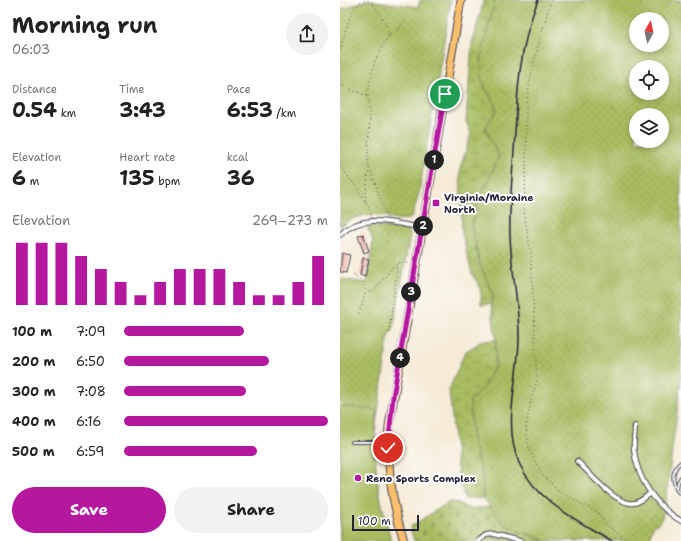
<!DOCTYPE html>
<meta charset="utf-8">
<style>
body{margin:0;font-family:"Shantell Sans",sans-serif;background:#f2f2f2;color:#222;height:100vh;display:flex;flex-direction:column;font-size:15px;white-space:nowrap}
*{box-sizing:border-box;margin:0}
p{font-size:13px;color:#767676}
.icon{flex:none;width:22px;height:22px;fill:none;stroke:currentColor;stroke-width:2;stroke-linecap:round;stroke-linejoin:round}
.map{position:relative;flex:1;overflow:hidden}
.drawer{display:flex;flex-direction:column;background:#fff;width:340px}
.drawer>*{flex:none}
.needle{width:26px;rotate:8deg}
.tools{position:absolute;left:289px;top:12px;display:grid;gap:8px}
.tools a{display:grid;place-items:center;width:40px;height:40px;border-radius:50%;background:#fff;box-shadow:0 2px 6px #0003;font-size:20px}
.scale{position:absolute;left:12px;bottom:10px;width:67px;box-sizing:border-box;padding-left:4px;border:2px solid #22223b;border-top:0;font-size:11px;line-height:14px;white-space:nowrap;color:#22223b;-webkit-text-stroke:3px #fff;paint-order:stroke}
.pin{position:absolute;display:grid;place-items:center;width:34px;height:34px;color:#fff;margin:-17px;border:2px solid #fff;border-radius:50%;box-shadow:0 1px 4px #0007}
.km{position:absolute;width:20px;height:20px;margin:-10px;border-radius:50%;background:#222;color:#fff;font-size:11px;line-height:20px;text-align:center}
.round{display:grid;place-items:center;flex:none;width:42px;height:42px;border-radius:21px;background:#f2f2f2}
.headline{display:flex;align-items:center;justify-content:space-between;height:68px;padding:0 12px}
h1{font-size:22px;font-weight:700;line-height:30px}
.metrics{display:grid;grid-template-columns:repeat(3,1fr);gap:6px;height:68px;padding:4px 12px}
.metrics div{display:grid;align-content:center}
.metrics b{font-size:20px;font-weight:700}
.metrics small{font-size:11px;font-weight:400}
.metrics p{font-size:11px}
.chart{height:112px;padding:8px 12px}
.chart p{display:flex;justify-content:space-between}
.chart svg{width:100%;height:72px;margin-top:4px;stroke:#b5179e;stroke-width:6}
.button{display:flex;gap:8px;margin-top:auto;padding:8px 12px}
.button a{flex:1;height:46px;border-radius:24px;background:#b5179e;color:#fff;font-size:16px;font-weight:700;line-height:46px;text-align:center}
.button a+a{background:#f2f2f2;color:#222}
ul{padding:0 12px;list-style:none;font-size:13px}
li{display:grid;grid-template-columns:64px 48px 1fr;align-items:center;height:30px}
li i{height:10px;border-radius:5px;background:#b5179e}
main{display:flex;flex:1;min-height:0}
.map>svg:first-child{display:block}
</style>
<main>
<section class="drawer">
<div class="headline"><div><h1>Morning run</h1><p>06:03</p></div><a class="round"><svg class="icon" aria-label="share" viewBox="0 0 24 24"><path d="M12 15V3M7 8l5-5 5 5M5 13v7h14v-7"/></svg></a></div>
<div class="metrics">
<div><p>Distance</p><b>0.54<small> km</small></b></div>
<div><p>Time</p><b>3:43</b></div>
<div><p>Pace</p><b>6:53<small> /km</small></b></div>
</div>
<div class="metrics">
<div><p>Elevation</p><b>6<small> m</small></b></div>
<div><p>Heart rate</p><b>135<small> bpm</small></b></div>
<div><p>kcal</p><b>36</b></div>
</div>
<div class="chart"><p><span>Elevation</span>269–273 m</p>
<svg viewBox="0 0 160 44" preserveAspectRatio="none"><path d="M5 44V6M15 44V6M25 44V6M35 44V14M45 44V22M55 44V30M65 44V38M75 44V30M85 44V22M95 44V22M105 44V22M115 44V30M125 44V38M135 44V38M145 44V30M155 44V14"/></svg>
</div>
<ul>
<li><b>100 m</b>7:09<i style="width:59%"></i></li>
<li><b>200 m</b>6:50<i style="width:71%"></i></li>
<li><b>300 m</b>7:08<i style="width:60%"></i></li>
<li><b>400 m</b>6:16<i style="width:100%"></i></li>
<li><b>500 m</b>6:59<i style="width:65%"></i></li>
</ul>
<div class="button"><a>Save</a><a>Share</a></div>
</section>
<div class="map">
<svg width="341" height="541" viewBox="0 0 341 541">
<defs>
<pattern id="grass-dots" width="8" height="8" patternUnits="userSpaceOnUse"><rect width="8" height="8" fill="#a8bc61"/><path d="M2 2h.1M6 6h.1" fill="none" stroke="#90a155" stroke-width="1.8" stroke-linecap="round"/></pattern>
<pattern id="wetland-marsh" width="20" height="14" patternUnits="userSpaceOnUse"><rect width="20" height="14" fill="#a8bc61"/><path d="M1 5h8M5 5V1M11 12h8M15 12V8" fill="none" stroke="#90a155"/></pattern>
<pattern id="cemetery-stones" width="16" height="16" patternUnits="userSpaceOnUse"><rect width="16" height="16" fill="#a8bc61"/><path d="M2 7V4a2 2 0 0 1 4 0v3zM10 15v-3a2 2 0 0 1 4 0v3z" fill="#90a155"/></pattern>
</defs>
<rect width="100%" height="100%" fill="#fff"/>
<filter id="ink" filterUnits="userSpaceOnUse"><feTurbulence type="fractalNoise" baseFrequency=".025" numOctaves="2"/><feDisplacementMap in="SourceGraphic" scale="8" xChannelSelector="R" yChannelSelector="G"/><feConvolveMatrix kernelMatrix="1 2 1 2 8 2 1 2 1" color-interpolation-filters="sRGB"/></filter>
<filter id="wash" filterUnits="userSpaceOnUse"><feTurbulence type="fractalNoise" baseFrequency=".012" numOctaves="4" result="noise"/><feDisplacementMap in="SourceGraphic" scale="16" xChannelSelector="R" yChannelSelector="G"/><feGaussianBlur stdDeviation="0.9" result="paint"/><feColorMatrix in="noise" values="0 0 0 0 0 0 0 0 0 0 0 0 0 0 0 0 0 1.4 0 .05"/><feComposite in="paint" operator="in"/></filter>
<g filter="url(#wash)">
<rect width="100%" height="100%" fill="#f5ebd7"/>
<g fill="url(#grass-dots)" stroke="#656f4e" fill-rule="evenodd">
<path d="M 27,0 L 78,7 L 80,0 L 111,0 L 79,193 L 72,217 C 63,223 50,217 41,215 C 27,213 11,217 0,227 L 0,10 Z"/>
<path d="M 155,0 L 341,0 L 341,380 L 325,506 L 321,521 L 314,526 L 311,531 L 310,541 L 206,541 L 168,527 L 162,522 L 143,498 L 142,476 L 132,439 L 130,399 L 142,390 L 155,366 L 156,340 L 151,304 L 153,294 L 140,265 L 131,225 L 144,189 L 159,157 L 145,128 L 157,110 L 142,81 L 141,57 ZM 296,19 L 322,19 L 322,45 L 296,45 ZM 296,67 L 322,67 L 322,93 L 296,93 ZM 296,115 L 322,115 L 322,141 L 296,141 Z"/>
<path d="M 27,226 L 39,226 L 67,230 L 70,236 L 53,330 L 52,332 L 49,333 L 35,433 C 33,470 41,505 51,541 L 0,541 L 0,279 L 27,283 L 33,241 Z"/>
</g>
<g fill="url(#wetland-marsh)" stroke="#656f4e">
<polygon points="144,0 155,0 141,57 142,81 157,110 145,128 159,157 144,189 131,225 140,265 153,294 151,304 141,305 141,293 139,285 132,274 122,234 120,169 131,134 126,121 132,43"/>
<polygon points="156,340 155,366 142,390 130,400 132,439 142,476 143,498 125,499 118,476 109,390 125,352 142,341"/>
</g>
<polygon fill="url(#cemetery-stones)" stroke="#656f4e" points="109,502 119,503 125,507 131,509 150,507 162,522 168,527 206,541 74,541 70,527"/>
<polygon fill="#a8bc61" stroke="#656f4e" points="0,406 37,410 34,448 38,489 51,541 0,541"/>
<g id="blocks">
<g fill="#eeaca6">
<polygon points="23,234 29,251 24,253 18,236"/>
<polygon points="2,253 10,255 6,273 0,272"/>
<polygon points="23,258 29,259 25,277 20,275"/>
</g>
</g>
</g>
<g filter="url(#ink)">
<use href="#blocks" fill-opacity="0" stroke="#424052" stroke-width="1"/>
<g fill="none" stroke-linecap="round" stroke-linejoin="round">
<defs>
<g id="service">
<polyline points="12,442 47,442"/>
<polyline points="337,489 338,482 341,477"/>
<path d="M 339,493 C 332,482 330,471 341,462"/>
</g>
<g id="minor">
<path d="M 0,235 C 23,212 54,223 82,228"/>
<path d="M 295,426 C 295,434 293,443 294,451 C 298,481 316,506 341,521"/>
<path d="M 237,461 C 250,473 276,506 294,503 C 299,503 305,497 310,494"/>
<polyline points="138,541 146,535 153,534 180,541"/>
</g>
<path id="primary" d="M 64,541 C 52,503 46,466 49,426 L 121,0"/>
</defs>
<use href="#service" stroke="#424052" stroke-width="4"/>
<use href="#minor" stroke="#424052" stroke-width="6"/>
<use href="#primary" stroke="#424052" stroke-width="9"/>
<g stroke="#424052" stroke-width="1" stroke-dasharray="1 3" stroke-linecap="butt">
<polyline points="211,0 194,61 186,104 186,172 184,211 191,255 197,381 192,396 186,426 189,450 202,474 219,491 258,513 265,524 289,541"/>
<polyline points="50,35 57,30 67,18"/>
<path d="M 0,50 C 4,39 10,3 24,1 C 26,0 29,1 31,1 L 46,24 L 49,35 L 35,60 L 30,81 L 28,96 L 30,114 L 28,151 L 28,163 L 47,218"/>
<polyline points="0,85 27,96"/>
<path d="M 0,167 C 11,179 29,202 32,218"/>
<polyline points="25,201 29,167"/>
<polyline points="0,222 7,223"/>
<polyline points="14,274 15,277 20,279 23,284 25,289 28,292 34,291 53,267 59,263 70,263"/>
<polyline points="19,314 26,291"/>
<polyline points="49,332 57,270 56,265"/>
</g>
<use href="#service" stroke="#fff" stroke-width="2"/>
<use href="#minor" stroke="#fff" stroke-width="4"/>
<use href="#primary" stroke="#f9bf6d" stroke-width="7"/>
<path stroke="#22223b" stroke-width="1.5" d="M 198,0 C 178,50 177,98 174,151 C 172,179 169,207 170,235 C 171,269 179,303 179,337 C 179,379 162,423 179,463 C 197,502 237,520 272,541"/>
</g>
</g>
<g fill="none" stroke-linecap="round" stroke-linejoin="round" filter="url(#ink)">
<defs>
<polyline id="route" points="48,448 53,397 105,94"/>
</defs>
<use href="#route" stroke="#fff" stroke-width="8"/>
<use href="#route" stroke="#b5179e" stroke-width="5"/>
</g>
<g fill="#b5179e" stroke="#fff" stroke-width="1.5">
<rect x="92" y="199" width="8" height="8" rx="2"/>
<circle cx="18" cy="478" r="4"/>
</g>
<g text-anchor="middle" dominant-baseline="central" stroke-width="4" stroke-linejoin="round" paint-order="stroke">
<g font-size="10" font-weight="bold" fill="#22223b" stroke="#fff" text-anchor="start">
<text x="104" y="197">Virginia/Moraine<tspan x="104" dy="12">North</tspan></text>
<text x="26" y="478">Reno Sports Complex</text>
</g>
</g>
</svg>
<div class="tools">
<a><svg class="needle" viewBox="-14 -14 28 28"><path d="M0-13l5 13h-10z" fill="#e53935"/><path d="M0 13l5-13h-10z" fill="#767676"/></svg></a>
<a><svg class="icon" aria-label="locate" viewBox="0 0 24 24"><circle cx="12" cy="12" r="6"/><path d="M12 2v4M12 18v4M2 12h4M18 12h4"/></svg></a>
<a><svg class="icon" aria-label="layers" viewBox="0 0 24 24"><path d="M12 4l9 5-9 5-9-5zM3 14l9 5 9-5"/></svg></a>
</div>
<div class="scale">100 m</div>
<div class="pin" style="left:105px;top:94px;background:#1e9e55"><svg class="icon" aria-label="arrive" viewBox="0 0 24 24"><path d="M6 21V4h12l-3 4 3 4H6"/></svg></div>
<div class="pin" style="left:48px;top:448px;background:#d93025"><svg class="icon" aria-label="check" viewBox="0 0 24 24"><path d="M5 12l5 5 9-10"/></svg></div>
<b class="km" style="left:94px;top:160px">1</b>
<b class="km" style="left:83px;top:226px">2</b>
<b class="km" style="left:71px;top:292px">3</b>
<b class="km" style="left:60px;top:358px">4</b>
</div>
</main>
